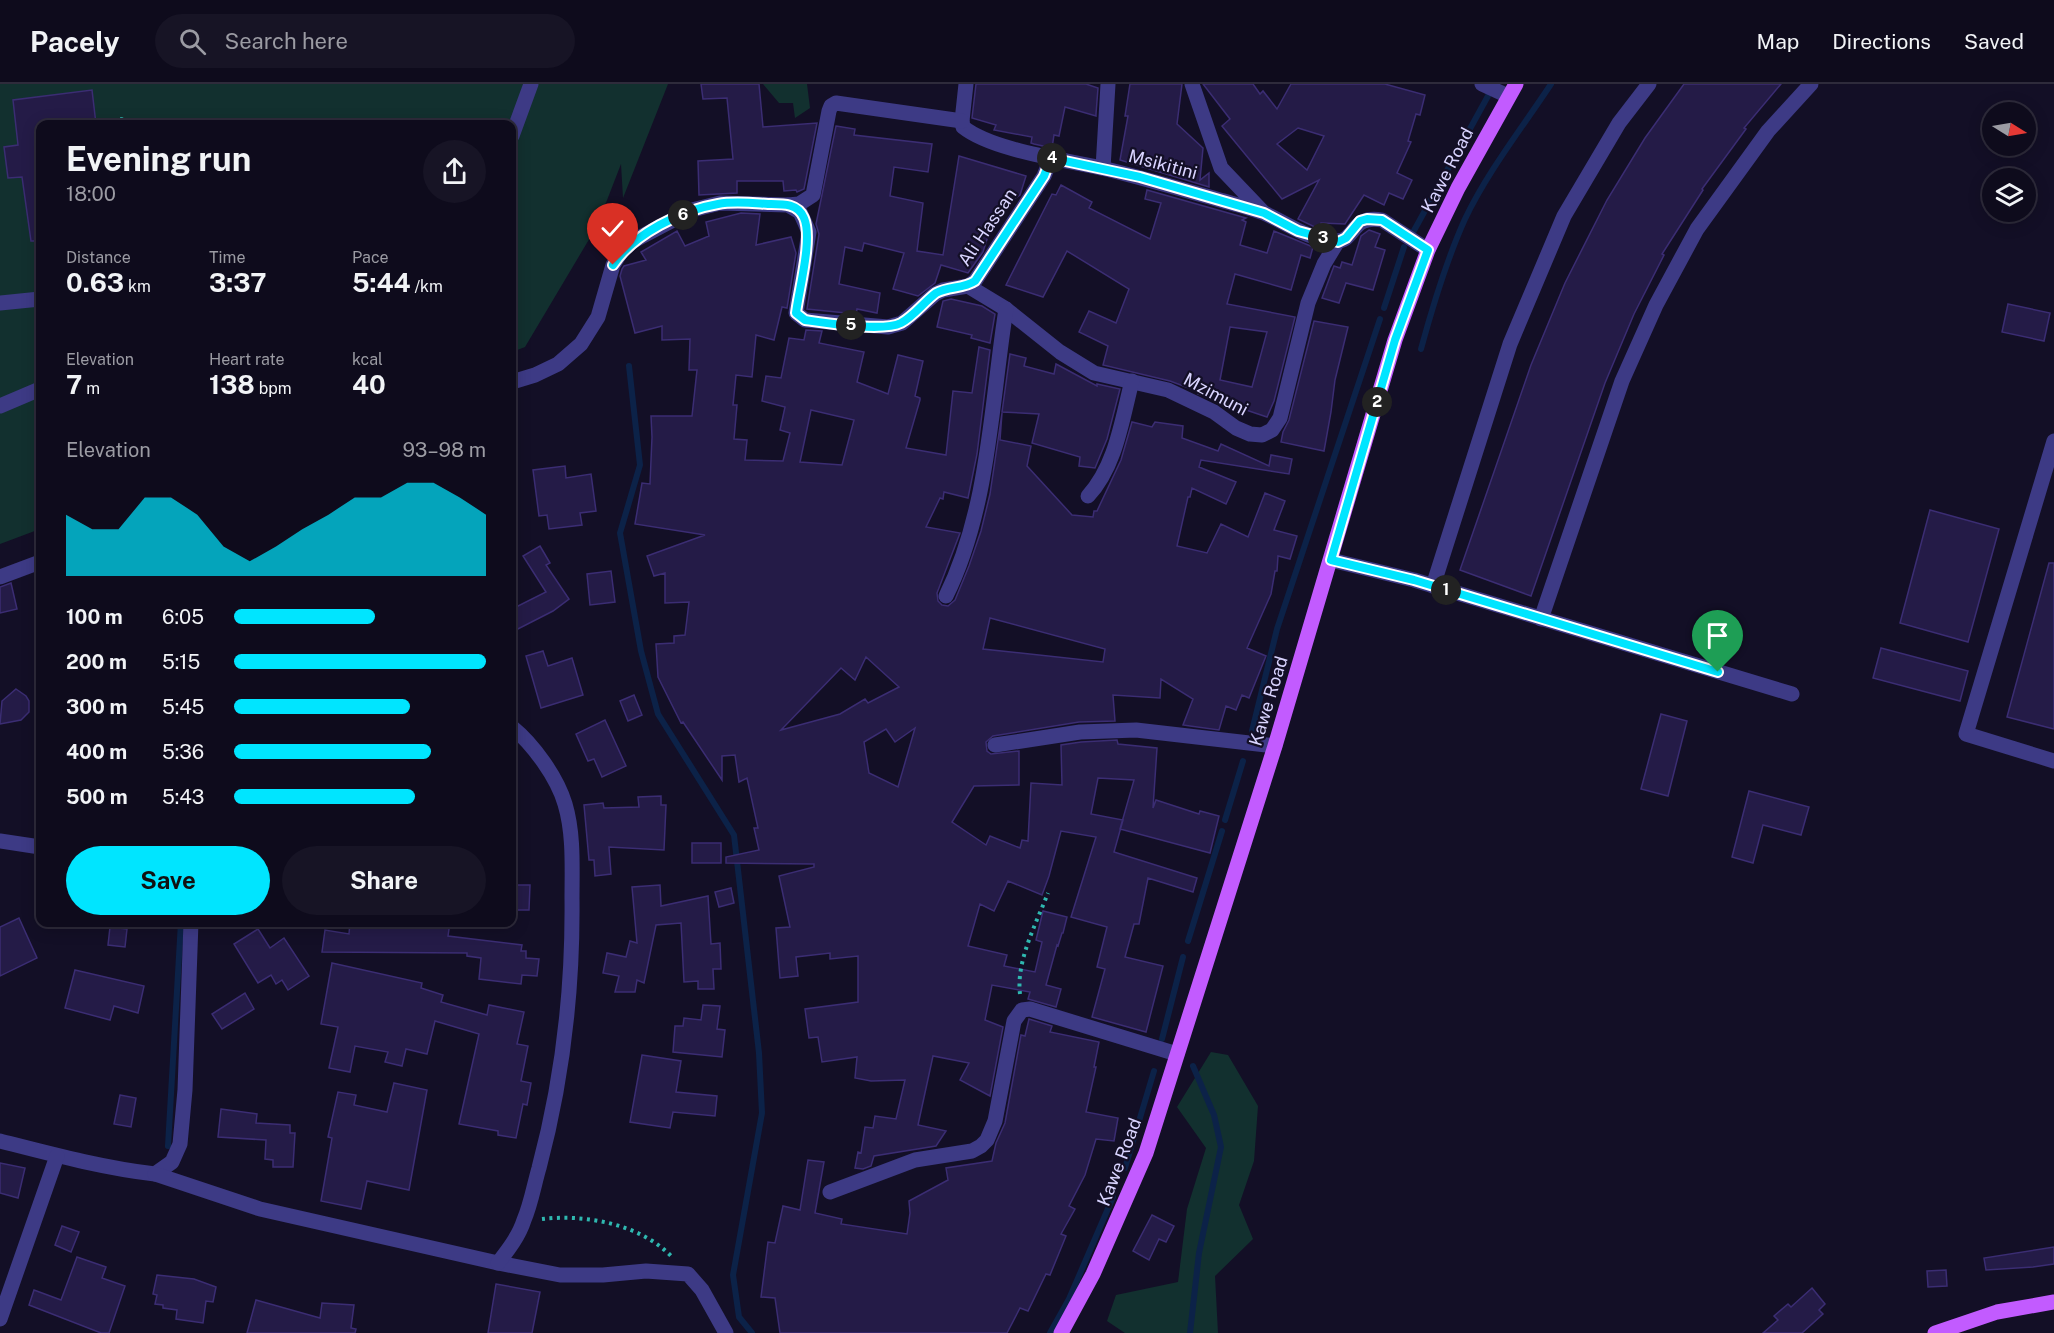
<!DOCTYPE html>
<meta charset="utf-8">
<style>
body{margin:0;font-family:"Public Sans",sans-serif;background:#171425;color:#f1f3f6;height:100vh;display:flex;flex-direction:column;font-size:22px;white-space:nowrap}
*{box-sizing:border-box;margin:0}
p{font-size:20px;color:#9b9ba3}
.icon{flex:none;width:33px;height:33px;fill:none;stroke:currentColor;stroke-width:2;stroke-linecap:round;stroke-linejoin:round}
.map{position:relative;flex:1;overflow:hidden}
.panel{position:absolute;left:36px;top:36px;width:480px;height:807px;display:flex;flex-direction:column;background:#0e0b1c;border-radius:12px;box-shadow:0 3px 15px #0003,0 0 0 2px #2e2b3b}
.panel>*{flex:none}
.needle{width:39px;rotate:101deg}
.fabs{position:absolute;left:1982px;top:18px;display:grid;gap:12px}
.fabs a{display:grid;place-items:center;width:54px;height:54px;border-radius:50%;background:#0e0b1c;box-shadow:0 3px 15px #0003,0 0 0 2px #2e2b3b;font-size:30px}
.pin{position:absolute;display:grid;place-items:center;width:51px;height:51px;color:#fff;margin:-62px -26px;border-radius:50% 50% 50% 0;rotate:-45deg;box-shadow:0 0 6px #0007}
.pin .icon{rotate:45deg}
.km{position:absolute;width:30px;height:30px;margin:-15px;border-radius:50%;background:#222;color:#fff;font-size:16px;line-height:30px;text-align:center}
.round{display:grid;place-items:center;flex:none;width:63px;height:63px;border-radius:32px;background:#171425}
.headline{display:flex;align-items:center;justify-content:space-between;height:102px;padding:0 30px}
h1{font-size:33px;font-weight:700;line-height:45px}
.stats{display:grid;grid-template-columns:repeat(3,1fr);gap:9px;height:102px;padding:6px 30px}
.stats div{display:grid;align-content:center}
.stats b{font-size:26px;font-weight:700}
.stats small{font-size:16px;font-weight:400}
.stats p{font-size:16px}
.chart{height:168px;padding:12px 30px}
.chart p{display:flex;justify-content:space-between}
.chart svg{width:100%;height:108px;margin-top:6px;fill:#00e5ff;opacity:.7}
.button{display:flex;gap:12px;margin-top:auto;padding:12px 30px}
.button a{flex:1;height:69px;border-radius:36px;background:#00e5ff;color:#111;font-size:24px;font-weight:700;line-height:69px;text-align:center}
.button a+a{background:#171425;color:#f1f3f6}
ul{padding:0 30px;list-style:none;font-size:20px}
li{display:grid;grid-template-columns:96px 72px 1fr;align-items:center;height:45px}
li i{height:15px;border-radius:8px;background:#00e5ff}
header{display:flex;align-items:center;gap:36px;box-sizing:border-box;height:84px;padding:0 30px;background:#0e0b1c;border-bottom:2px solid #2e2b3b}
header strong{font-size:28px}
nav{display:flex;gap:33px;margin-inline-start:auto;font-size:21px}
.search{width:420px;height:54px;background:#171425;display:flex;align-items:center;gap:15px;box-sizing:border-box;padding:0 21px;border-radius:33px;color:#9b9ba3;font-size:22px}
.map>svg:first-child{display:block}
</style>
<header>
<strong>Pacely</strong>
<div class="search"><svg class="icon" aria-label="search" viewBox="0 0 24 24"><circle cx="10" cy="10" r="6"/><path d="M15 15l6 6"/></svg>Search here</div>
<nav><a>Map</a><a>Directions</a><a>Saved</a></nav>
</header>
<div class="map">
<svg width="2054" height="1249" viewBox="0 0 2054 1249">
<rect width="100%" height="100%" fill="#130f26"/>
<g fill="#12302f">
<polygon points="0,0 668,0 623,114 621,80 597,142 525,263 512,268 512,40 40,40 40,445 0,460"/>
<polygon points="763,0 807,0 810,24 795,34 793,19 779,19"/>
<polygon points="1211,968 1228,971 1258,1022 1254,1077 1239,1121 1253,1155 1215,1192 1218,1249 1125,1249 1107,1237 1116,1211 1178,1198 1187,1125 1206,1064 1177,1023"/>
</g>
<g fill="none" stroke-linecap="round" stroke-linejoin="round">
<g stroke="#0c2248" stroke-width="6">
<polyline points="1411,152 1488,12"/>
<polyline points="1384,224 1404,163"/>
<path d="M 1421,265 C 1433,221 1446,177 1465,135 C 1488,87 1522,44 1551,0"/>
<polyline points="629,282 640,381 620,449 641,567 658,630 734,751 759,969 762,1029 733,1191 739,1233 752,1249"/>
<polyline points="1252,647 1277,545 1380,235"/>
<polyline points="1225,736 1243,677"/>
<polyline points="1188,857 1222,747"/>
<polyline points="1162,955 1183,873"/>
<polyline points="168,1062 181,838"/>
<polyline points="1125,1084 1154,987"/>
<polyline points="1050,1249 1069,1215 1113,1113"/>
<polyline points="1190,1249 1199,1169 1221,1063 1214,1031 1193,982"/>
</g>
</g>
<g fill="#241b47" stroke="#3b2d73" stroke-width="1.5" fill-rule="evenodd">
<polygon points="701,0 759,0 763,43 817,39 804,105 797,108 796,106 784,107 783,97 737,97 737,109 699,111 698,77 733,75 727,14 703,15"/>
<polygon points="976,0 1086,0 1098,4 1096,30 1096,32 1065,23 1059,52 1054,51 1052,64 1034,60 1031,59 1032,53 994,46 996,41 972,34"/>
<polygon points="1130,0 1182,0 1177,40 1203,64 1200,96 1209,89 1209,103 1120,76 1128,32 1125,32"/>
<path d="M 1203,0 L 1253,0 L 1260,10 L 1263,7 L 1277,25 L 1291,0 L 1385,0 L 1425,11 L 1420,31 L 1416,30 L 1408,57 L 1411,58 L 1397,89 L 1412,96 L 1403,115 L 1389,109 L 1384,121 L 1364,111 L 1345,140 L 1321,139 L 1319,145 L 1298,135 L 1319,96 L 1282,115 L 1222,42 L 1230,35 ZM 1298,44 L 1324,52 L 1307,86 L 1277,60 Z"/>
<polygon points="1684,0 1781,0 1744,44 1746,45 1702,105 1703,106 1662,170 1664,171 1634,230 1605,299 1531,512 1460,486 1531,281 1565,199 1607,116 1645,54"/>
<polygon points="92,6 96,40 40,40 40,157 31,157 22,93 8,94 4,63 18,61 13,16"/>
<polygon points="836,42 855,45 854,51 932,60 928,88 894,83 890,112 923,119 917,167 943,171 959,72 1026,92 1020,111 996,126 990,149 989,149 983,168 968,189 941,181 935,199 918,212 893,205 904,169 864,159 862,167 845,163 839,200 880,209 877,229 857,225 856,230 807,225 819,150 816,140"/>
<path d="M 1061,101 L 1092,118 L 1089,124 L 1150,155 L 1161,119 L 1145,115 L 1147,106 L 1246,134 L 1242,136 L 1246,138 L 1240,161 L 1267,169 L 1274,147 L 1313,163 L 1310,174 L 1301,171 L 1291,206 L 1235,190 L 1227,220 L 1295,233 L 1274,317 L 1267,333 L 1231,321 L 1231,318 L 1198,310 L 1197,307 L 1170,297 L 1103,281 L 1108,262 L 1079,248 L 1089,227 L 1116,239 L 1129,205 L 1067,167 L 1043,213 L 1006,201 L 1052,110 L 1056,111 ZM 1230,243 L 1267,248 L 1252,303 L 1220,296 Z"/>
<path d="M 741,129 L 760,130 L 756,161 L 791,153 L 796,169 L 787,224 L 782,223 L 774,256 L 756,251 L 752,293 L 736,291 L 733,321 L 737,321 L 734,355 L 747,356 L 745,376 L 783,377 L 790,349 L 780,346 L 785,323 L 762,317 L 766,292 L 781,294 L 789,254 L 804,256 L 806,246 L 822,247 L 819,259 L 864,268 L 857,298 L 888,310 L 898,271 L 923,277 L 915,312 L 920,314 L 920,316 L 906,364 L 946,371 L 953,307 L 972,309 L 979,263 L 990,266 L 977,370 L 968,414 L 944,408 L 943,415 L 940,414 L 926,443 L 960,449 L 937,509 L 938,517 L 942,521 L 948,522 L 955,516 L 969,482 L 981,447 L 990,410 L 1002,329 L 1000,356 L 1031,362 L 1027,382 L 1072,431 L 1093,433 L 1094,427 L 1097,427 L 1121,376 L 1132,338 L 1152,343 L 1155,338 L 1183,342 L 1182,354 L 1218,367 L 1221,360 L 1269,382 L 1271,371 L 1292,375 L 1289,390 L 1201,376 L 1199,383 L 1236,398 L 1226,420 L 1192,404 L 1190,413 L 1188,413 L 1177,462 L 1207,469 L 1221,440 L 1248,453 L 1265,409 L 1285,417 L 1274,446 L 1297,452 L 1290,475 L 1278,472 L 1277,487 L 1275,487 L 1271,510 L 1247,564 L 1266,572 L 1249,614 L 1242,611 L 1236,626 L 1226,622 L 1219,646 L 1190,642 L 1183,641 L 1193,615 L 1161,595 L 1160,614 L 1113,611 L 1115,637 L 1079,638 L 993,652 L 986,658 L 987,667 L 991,670 L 1019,667 L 1019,701 L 974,702 L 952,738 L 986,761 L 990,752 L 1020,764 L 1022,756 L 1028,757 L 1031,699 L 1062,701 L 1061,661 L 1081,658 L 1117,656 L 1118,660 L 1157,664 L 1153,724 L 1156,716 L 1199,730 L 1200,727 L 1219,732 L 1210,769 L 1120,745 L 1134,696 L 1098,694 L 1091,730 L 1123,736 L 1114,768 L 1197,794 L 1193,808 L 1148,794 L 1139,840 L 1134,840 L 1125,873 L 1163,882 L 1146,948 L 1092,933 L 1105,885 L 1097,883 L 1107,843 L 1071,833 L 1096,753 L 1061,747 L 1049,792 L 1042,811 L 1008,797 L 994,827 L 980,820 L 968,862 L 1007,871 L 1004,882 L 1035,888 L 1042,858 L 1036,856 L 1043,827 L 1067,833 L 1063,849 L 1062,849 L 1058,862 L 1057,861 L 1046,901 L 1061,905 L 1056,923 L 1028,915 L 1030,908 L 992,901 L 985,936 L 1003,943 L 990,1012 L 960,996 L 969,979 L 933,972 L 918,1041 L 946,1047 L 936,1062 L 874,1072 L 871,1082 L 863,1085 L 855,1084 L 858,1068 L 861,1069 L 865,1043 L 873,1044 L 875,1032 L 896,1035 L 905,996 L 871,997 L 855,994 L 857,973 L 822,978 L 818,953 L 809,954 L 805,925 L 858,918 L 858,872 L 830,875 L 830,869 L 796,873 L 798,892 L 780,894 L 776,844 L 790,843 L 779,792 L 814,783 L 814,780 L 726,779 L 726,773 L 759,766 L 754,744 L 758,744 L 747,694 L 739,698 L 735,671 L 722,672 L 722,696 L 683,638 L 681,639 L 658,593 L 656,560 L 674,559 L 674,552 L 685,551 L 689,518 L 665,519 L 665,489 L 654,492 L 647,472 L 705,451 L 635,440 L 642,399 L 650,400 L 652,353 L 651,332 L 692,332 L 697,286 L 689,286 L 690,255 L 662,256 L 662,242 L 635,249 L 620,192 L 622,185 L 624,182 L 646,176 L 641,168 L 677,147 L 685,162 L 709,152 L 706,138 ZM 811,326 L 854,336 L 842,381 L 800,378 ZM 990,534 L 1105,565 L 1103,578 L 983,565 ZM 866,573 L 899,603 L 868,619 L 865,615 L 840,630 L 781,646 L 841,584 L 855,596 ZM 915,644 L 898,703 L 869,689 L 864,658 L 886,645 L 895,658 Z"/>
<polygon points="1369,146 1380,150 1375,163 1385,166 1373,206 1346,199 1339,219 1322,214 1334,182 1340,184 1342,178 1352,181 1361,152"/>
<polygon points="951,215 982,222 995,230 990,259 971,254 972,251 937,243 943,217"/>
<polygon points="2008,220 2050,229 2044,257 2002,248"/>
<polygon points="1314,237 1348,243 1335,296 1331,328 1324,367 1281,358 1283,348 1289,336"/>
<polygon points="1010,270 1026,274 1024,282 1054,290 1056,280 1097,302 1097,300 1120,305 1107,355 1095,384 1079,382 1080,373 1032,359 1039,330 1002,328"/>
<polygon points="565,382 566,394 591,390 596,427 580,429 582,441 549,445 547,431 539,432 533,386"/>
<polygon points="1930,426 1999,445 1968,558 1900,539"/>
<polygon points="540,462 550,479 546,481 569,515 553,527 512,548 512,525 546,508 523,472"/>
<polygon points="2049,479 2054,479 2054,645 2007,633"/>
<polygon points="611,487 615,518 590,521 587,490"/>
<polygon points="11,499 17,525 0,529 0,503"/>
<polygon points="1881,564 1968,587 1960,617 1873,594"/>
<polygon points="543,567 548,582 572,574 583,611 541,624 526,572"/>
<polygon points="16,605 26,612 29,617 29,628 21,636 0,640 2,617"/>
<polygon points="634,611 642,631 628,637 620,617"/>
<polygon points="1661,630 1687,637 1668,712 1641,705"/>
<polygon points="605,636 626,682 602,693 594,675 588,677 576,650"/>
<polygon points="1749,707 1809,723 1801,751 1763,741 1753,779 1732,773"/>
<polygon points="661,712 661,721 666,721 664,766 609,763 611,790 595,792 594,776 589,776 584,721 603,719 604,724 639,723 638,713"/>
<rect x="692" y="759" width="29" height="20"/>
<polygon points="512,801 530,801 529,826 512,826"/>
<polygon points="660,801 661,822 708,812 711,860 720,859 721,885 713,885 714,905 698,905 698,897 684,898 681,839 656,841 644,899 637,896 635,908 615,908 619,892 603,889 607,869 626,873 630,857 637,859 632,803"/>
<polygon points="731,804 734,819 719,823 715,808"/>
<polygon points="19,834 37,874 0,892 0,843"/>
<polygon points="350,838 450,838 448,852 522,861 521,867 526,867 526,874 539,875 537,892 522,891 521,900 479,895 481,874 467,872 467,869 322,868 325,846 349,850"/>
<polygon points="110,843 127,845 125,863 108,861"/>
<polygon points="258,845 270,864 284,854 309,892 288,906 282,896 276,900 271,891 258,899 234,860"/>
<polygon points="332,879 422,899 421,904 443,911 441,918 487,931 489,921 524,928 517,960 528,962 521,997 531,999 527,1021 523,1020 516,1054 498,1051 498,1047 459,1040 479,950 435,937 427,970 406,965 402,982 385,978 388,968 355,962 350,988 329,984 338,943 321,940"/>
<polygon points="75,886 144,902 138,929 114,922 110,936 65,924"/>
<polygon points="245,909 254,925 222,945 212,930"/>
<polygon points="703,921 720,922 717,945 725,946 722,973 673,968 675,942 683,942 684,934 701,936"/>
<polygon points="1029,935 1052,942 1050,948 1099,958 1094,983 1096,983 1086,1028 1118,1034 1114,1057 1096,1055 1085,1091 1069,1122 1075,1125 1061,1150 1066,1152 1050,1191 1046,1190 1028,1227 1020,1224 1007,1249 780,1249 775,1214 761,1213 768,1158 775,1159 783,1122 800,1126 808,1076 824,1078 815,1129 842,1135 841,1140 907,1150 910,1129 909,1117 948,1096 946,1084 992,1077 996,1059 1005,1039 1021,951 1025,952"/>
<polygon points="642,971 681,977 676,1008 717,1012 715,1032 673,1028 670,1044 630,1038"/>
<polygon points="394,999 427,1006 409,1106 367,1097 361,1125 321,1117 332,1054 328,1053 338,1008 356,1011 354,1021 387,1028"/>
<polygon points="120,1011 136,1014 131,1043 114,1040"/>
<polygon points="221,1025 257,1030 256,1039 290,1041 290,1049 295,1049 293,1083 273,1083 273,1076 265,1075 266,1056 218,1053"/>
<polygon points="0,1079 25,1084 18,1114 0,1109"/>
<polygon points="1152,1131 1174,1142 1166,1158 1159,1155 1149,1176 1133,1167"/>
<polygon points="62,1142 79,1148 71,1168 55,1161"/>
<polygon points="2054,1163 2054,1180 2033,1183 1986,1186 1984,1174"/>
<polygon points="77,1173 106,1183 102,1194 125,1202 109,1249 101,1249 29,1221 34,1206 61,1216"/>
<polygon points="1946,1186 1947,1202 1928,1203 1927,1187"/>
<polygon points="157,1191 194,1195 216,1203 213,1218 206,1217 203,1239 176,1235 177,1226 163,1224 163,1221 155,1220 157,1211 153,1210"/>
<polygon points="496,1200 540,1208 532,1249 488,1249"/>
<polygon points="1812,1204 1825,1220 1819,1226 1823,1230 1802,1249 1763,1249 1778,1236 1774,1232 1788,1220 1791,1223"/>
<polygon points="256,1216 320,1234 322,1219 354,1221 351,1244 356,1245 355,1249 247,1249"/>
</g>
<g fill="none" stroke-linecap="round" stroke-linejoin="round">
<g stroke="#2fb8b0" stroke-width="4" stroke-dasharray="3 4.5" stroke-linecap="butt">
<polyline points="120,35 149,40"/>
<path d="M 1020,910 C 1016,877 1036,840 1048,809"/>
<path d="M 542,1135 C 585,1130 640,1140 671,1172"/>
</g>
<g stroke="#3d3a85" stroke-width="15">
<path d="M 966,0 L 962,37 L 963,43 C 993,67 1068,76 1106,85 C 1151,96 1194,109 1238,121 C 1247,124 1256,126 1264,129 C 1287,139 1310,157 1336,157 C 1355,158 1351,130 1382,136 L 1428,166"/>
<polyline points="1192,0 1221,84 1262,127"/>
<polyline points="1482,0 1508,12"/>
<polyline points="512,52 531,0"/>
<polyline points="1103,84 1108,0"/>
<polyline points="788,121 799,120 813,111 829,27 831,22 836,19 962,37"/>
<polyline points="968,202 1006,225 1060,268 1094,289 1168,306 1214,328 1236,344 1250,350 1262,351 1272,346 1280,334 1308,219 1324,180 1338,157"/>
<polyline points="0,219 40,215"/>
<polyline points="512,298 535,291 558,280 581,260 598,233 613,181 621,168 633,157 692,126 720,119 788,121 800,128 809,148 796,229 805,236 888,243 902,239 935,210 943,206 968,202 975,197 1044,92 1051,74"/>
<polyline points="0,322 40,305"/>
<polyline points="2054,357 1966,650 2054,677"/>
<path d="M 1088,412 C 1116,382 1122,335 1132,297"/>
<polyline points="1331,476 1414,496 1792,610"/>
<polyline points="0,493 40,478"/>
<polyline points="1433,502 1510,260 1564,132 1619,39 1649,0"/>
<path d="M 946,512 C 989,425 991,320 1006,225"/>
<polyline points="1541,535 1622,297 1656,221 1697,145 1768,47 1811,0"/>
<polyline points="995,661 1080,648 1136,646 1275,662"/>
<polyline points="0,757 40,763"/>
<path d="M 0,1057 C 51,1070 103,1084 155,1090 L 172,1078 L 180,1060 L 185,1006 L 191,838"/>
<polyline points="155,1090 260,1125 498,1179 560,1191 603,1191 646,1187 688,1190 702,1206 726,1249"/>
<polyline points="830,1108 915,1076 972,1067 981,1062 987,1056 995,1037 1014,937 1022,926 1030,925 1177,970"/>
<path d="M 498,1179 C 508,1166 519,1152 524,1136 C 531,1120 534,1101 539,1084 C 563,994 573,908 572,815 C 572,784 574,750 565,720 C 557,693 533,660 512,643"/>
<polyline points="0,1235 57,1072"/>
</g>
<g stroke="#c25bff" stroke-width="15">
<polyline points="1061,1249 1093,1190 1146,1069 1275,662 1395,256 1428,166 1458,104 1516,0"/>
<polyline points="1935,1249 1997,1228 2054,1218"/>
</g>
</g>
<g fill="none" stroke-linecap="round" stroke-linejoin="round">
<defs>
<path id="route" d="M 613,181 C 633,150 682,126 718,120 C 734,117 752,119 768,120 C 782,120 798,119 804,134 C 813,155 799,205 796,229 L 805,236 C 826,239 883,248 901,239 C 914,232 924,218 936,209 C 949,202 963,205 975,197 L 1044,92 L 1051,74 L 1140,93 L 1264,129 L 1298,147 L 1338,158 L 1346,154 L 1360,137 L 1367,135 L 1382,136 L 1428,166 L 1395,256 L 1331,476 L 1414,496 L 1718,588"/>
</defs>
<use href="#route" stroke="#fff" stroke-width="12"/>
<use href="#route" stroke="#00e5ff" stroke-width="8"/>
</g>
<g text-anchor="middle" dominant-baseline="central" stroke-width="4.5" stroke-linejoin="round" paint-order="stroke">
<g font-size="18" fill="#d9d4ff" stroke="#130f26">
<text transform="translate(1163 80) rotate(15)">Msikitini</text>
<text transform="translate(1447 86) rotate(-63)">Kawe Road</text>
<text transform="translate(987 143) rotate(-56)">Ali Hassan</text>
<text transform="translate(1216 310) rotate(28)">Mzimuni</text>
<text transform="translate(1268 617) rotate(-73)">Kawe Road</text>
<text transform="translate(1119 1078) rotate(-69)">Kawe Road</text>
</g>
</g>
</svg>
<div class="fabs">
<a><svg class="needle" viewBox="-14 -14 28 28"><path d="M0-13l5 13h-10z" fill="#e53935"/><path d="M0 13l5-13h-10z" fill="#9b9ba3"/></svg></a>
<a><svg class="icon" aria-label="layers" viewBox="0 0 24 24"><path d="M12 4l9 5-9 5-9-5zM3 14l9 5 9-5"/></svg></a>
</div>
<div class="pin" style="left:1718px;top:588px;background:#1e9e55"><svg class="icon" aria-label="arrive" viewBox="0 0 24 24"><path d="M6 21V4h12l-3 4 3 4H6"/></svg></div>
<div class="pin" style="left:613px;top:181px;background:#d93025"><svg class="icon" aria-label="check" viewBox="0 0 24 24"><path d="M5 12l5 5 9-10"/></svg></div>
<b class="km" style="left:1446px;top:506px">1</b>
<b class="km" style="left:1377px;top:318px">2</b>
<b class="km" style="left:1323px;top:154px">3</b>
<b class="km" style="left:1052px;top:74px">4</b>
<b class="km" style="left:851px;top:241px">5</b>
<b class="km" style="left:683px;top:131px">6</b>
<section class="panel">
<div class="headline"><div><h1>Evening run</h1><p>18:00</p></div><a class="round"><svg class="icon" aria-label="share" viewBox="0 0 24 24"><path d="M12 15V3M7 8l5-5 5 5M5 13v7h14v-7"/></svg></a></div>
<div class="stats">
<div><p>Distance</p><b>0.63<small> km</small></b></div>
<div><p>Time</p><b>3:37</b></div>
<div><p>Pace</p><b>5:44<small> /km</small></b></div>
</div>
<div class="stats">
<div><p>Elevation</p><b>7<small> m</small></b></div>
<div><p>Heart rate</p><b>138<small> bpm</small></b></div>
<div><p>kcal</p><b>40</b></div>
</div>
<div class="chart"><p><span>Elevation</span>93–98 m</p>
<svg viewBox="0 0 160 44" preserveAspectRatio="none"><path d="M0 44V19L10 25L20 25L30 12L40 12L50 19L60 32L70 38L80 32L90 25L100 19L110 12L120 12L130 6L140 6L150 12L160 19V44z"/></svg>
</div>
<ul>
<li><b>100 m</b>6:05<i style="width:56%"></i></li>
<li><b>200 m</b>5:15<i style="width:100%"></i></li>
<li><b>300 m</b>5:45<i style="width:70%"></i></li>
<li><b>400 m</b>5:36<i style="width:78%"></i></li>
<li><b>500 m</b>5:43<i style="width:72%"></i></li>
</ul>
<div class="button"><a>Save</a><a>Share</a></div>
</section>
</div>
